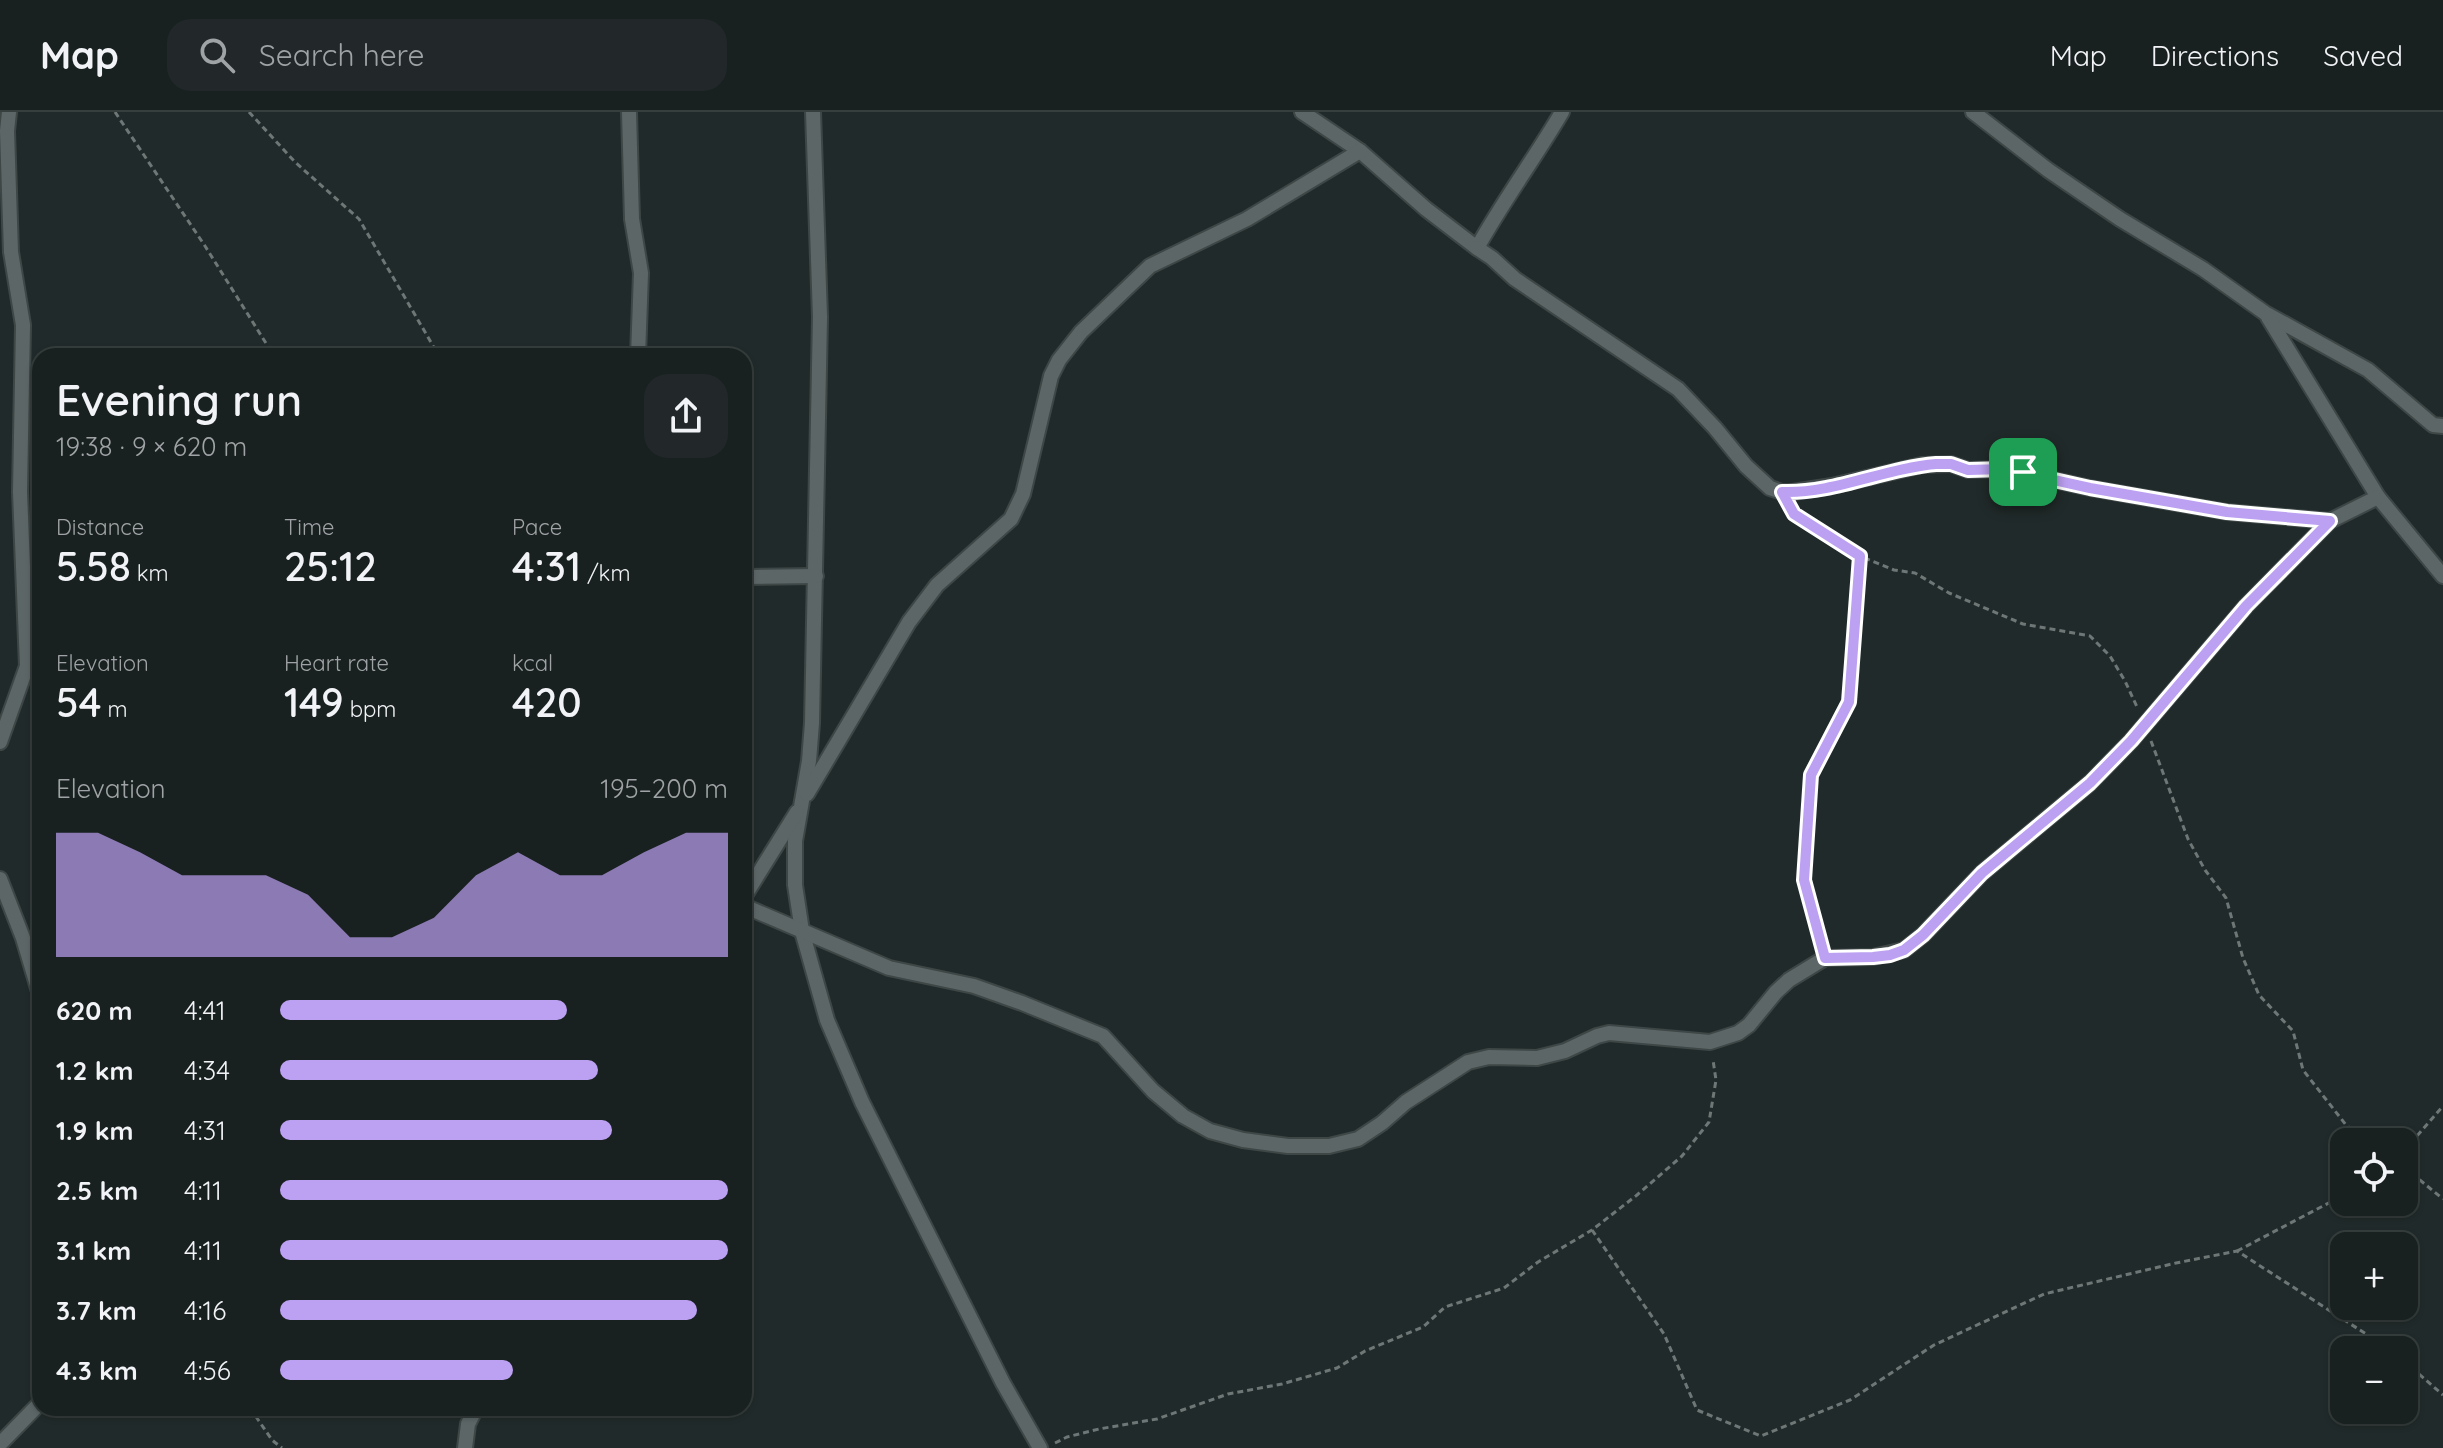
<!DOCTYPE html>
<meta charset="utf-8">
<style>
body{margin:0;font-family:Quicksand,sans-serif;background:#222829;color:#f1f3f6;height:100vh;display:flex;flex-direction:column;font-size:30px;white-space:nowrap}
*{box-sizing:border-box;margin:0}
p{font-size:26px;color:#9fa3a5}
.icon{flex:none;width:44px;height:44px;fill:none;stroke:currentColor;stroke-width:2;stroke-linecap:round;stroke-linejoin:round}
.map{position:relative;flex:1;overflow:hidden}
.details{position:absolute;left:32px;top:236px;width:720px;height:1068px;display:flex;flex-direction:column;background:#192020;border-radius:24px;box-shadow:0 2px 6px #0004,0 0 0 2px #373e3e}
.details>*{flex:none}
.tools{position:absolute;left:2330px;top:1016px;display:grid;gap:16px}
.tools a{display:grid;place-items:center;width:88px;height:88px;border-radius:16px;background:#192020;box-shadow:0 2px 6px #0004,0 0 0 2px #373e3e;font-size:40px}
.pin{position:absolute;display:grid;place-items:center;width:68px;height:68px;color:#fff;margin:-34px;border-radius:16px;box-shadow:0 4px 12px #0006}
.round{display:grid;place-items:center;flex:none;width:84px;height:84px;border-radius:24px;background:#222829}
.headline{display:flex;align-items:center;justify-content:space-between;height:136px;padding:0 24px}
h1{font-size:44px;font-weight:600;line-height:60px}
.metrics{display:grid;grid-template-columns:repeat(3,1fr);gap:12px;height:136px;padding:8px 24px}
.metrics div{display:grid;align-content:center}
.metrics b{font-size:40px;font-weight:600}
.metrics small{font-size:22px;font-weight:400}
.metrics p{font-size:22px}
.chart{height:224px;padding:16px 24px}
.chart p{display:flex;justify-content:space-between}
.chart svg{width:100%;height:144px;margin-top:8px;fill:#bca0f2;opacity:.7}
ul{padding:0 24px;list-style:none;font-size:26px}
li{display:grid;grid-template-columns:128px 96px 1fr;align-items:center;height:60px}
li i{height:20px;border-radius:10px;background:#bca0f2}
header{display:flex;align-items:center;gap:48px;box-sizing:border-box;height:112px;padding:0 40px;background:#192020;border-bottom:2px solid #373e3e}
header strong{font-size:38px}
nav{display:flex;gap:44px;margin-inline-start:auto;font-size:28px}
.search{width:560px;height:72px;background:#222829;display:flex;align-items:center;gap:20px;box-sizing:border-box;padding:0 28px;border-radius:24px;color:#9fa3a5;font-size:30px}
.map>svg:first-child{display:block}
</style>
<header>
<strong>Map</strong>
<div class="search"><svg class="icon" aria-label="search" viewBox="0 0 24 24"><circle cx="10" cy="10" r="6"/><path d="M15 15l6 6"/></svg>Search here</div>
<nav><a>Map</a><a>Directions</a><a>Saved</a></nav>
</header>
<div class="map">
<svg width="2443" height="1336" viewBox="0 0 2443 1336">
<rect width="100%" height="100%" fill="#212a2a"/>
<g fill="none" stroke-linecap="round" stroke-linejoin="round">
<defs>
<g id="street">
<polyline points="629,0 632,107 641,161 638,244"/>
<polyline points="813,0 820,205 812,611 809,649 795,729 795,773 802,819 827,908 862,990 908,1082 1003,1271 1040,1336"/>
<path d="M 1302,0 L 1360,39 L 1426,97 L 1477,136 C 1503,89 1535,46 1562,0"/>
<polyline points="1973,0 2048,58 2120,107 2203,157 2265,201 2368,258 2433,313 2443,314"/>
<polyline points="1477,136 1492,146 1515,167 1678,277 1715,316 1746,354 1770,376 1782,380 1793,380 1832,374 1922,353 1951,352 1968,358 2005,357 2090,376 2227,400 2330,409"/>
<polyline points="2268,205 2378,385 2443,464"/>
<polyline points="744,465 816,464"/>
<polyline points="0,630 27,554 20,380 23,213 11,140 7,19 9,0"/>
<polyline points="807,682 909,510 937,473 1011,407 1023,382 1051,264 1059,248 1081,220 1150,154 1247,107 1360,39"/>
<polyline points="0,767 23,826 40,883"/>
<polyline points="744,785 797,700"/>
<polyline points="744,794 889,856 974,874 1022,891 1103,924 1153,979 1183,1004 1210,1019 1243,1028 1288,1034 1329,1034 1358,1027 1382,1011 1406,990 1468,950 1489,945 1537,946 1565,939 1597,924 1609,921 1710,930 1738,921 1749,913 1776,880 1789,868 1825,846 1873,845 1904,838 1923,823 1982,761 2090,671 2131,629 2246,494 2330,409 2378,385"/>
<polyline points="0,1332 39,1292 40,1287"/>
<polyline points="465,1336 468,1312 476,1296"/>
</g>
</defs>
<use href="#street" stroke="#3e4646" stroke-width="18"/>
<g stroke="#6e7676" stroke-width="3" stroke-dasharray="6 4" stroke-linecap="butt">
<polyline points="115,0 205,134 274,244"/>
<polyline points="249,0 295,50 359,107 439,244"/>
<polyline points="1790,396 1794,402 1860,444 1894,458 1915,461 1949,481 2023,512 2090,524 2110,544 2125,569 2138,597"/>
<polyline points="2151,629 2188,727 2205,758 2226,786 2243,846 2259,883 2293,919 2303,958 2346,1013 2367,1030"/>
<polyline points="1821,832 1804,768 1811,663 1849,590 1860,444"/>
<polyline points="2404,1039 2443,994"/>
<polyline points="2404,1055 2443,1087"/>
<polyline points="1592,1118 1664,1222 1697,1298 1761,1324 1850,1288 1934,1233 2044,1182 2176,1151 2237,1139 2391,1238"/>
<polyline points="2237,1139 2344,1083"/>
<polyline points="2404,1249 2443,1283"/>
<polyline points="250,1296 272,1328 282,1336"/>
<polyline points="1055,1331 1067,1325 1099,1317 1157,1307 1228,1282 1282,1272 1337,1256 1365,1239 1423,1215 1445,1195 1504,1176 1538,1150 1592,1118 1637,1083 1682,1044 1709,1010 1716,968 1713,948"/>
</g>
<use href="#street" stroke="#5c6666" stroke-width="14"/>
</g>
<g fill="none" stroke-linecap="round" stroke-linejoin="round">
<defs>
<path id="route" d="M 1936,352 L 1951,352 L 1968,358 L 2005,357 L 2090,376 L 2227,400 L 2330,409 L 2246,494 L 2131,629 L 2090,671 L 1982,761 L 1923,823 L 1904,838 L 1890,843 L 1873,845 L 1825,846 L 1804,768 L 1811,663 L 1849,590 L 1860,444 L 1794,402 L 1782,380 C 1834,382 1885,356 1936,352 Z"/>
</defs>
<use href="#route" stroke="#fff" stroke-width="16"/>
<use href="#route" stroke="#bca0f2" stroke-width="10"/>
</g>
</svg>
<div class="tools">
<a><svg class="icon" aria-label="locate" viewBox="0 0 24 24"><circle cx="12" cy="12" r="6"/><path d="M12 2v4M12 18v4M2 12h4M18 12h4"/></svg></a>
<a>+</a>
<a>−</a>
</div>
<div class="pin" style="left:2023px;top:360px;background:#1e9e55"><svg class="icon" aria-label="arrive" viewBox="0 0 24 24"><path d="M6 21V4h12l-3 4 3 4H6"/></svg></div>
<section class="details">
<div class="headline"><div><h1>Evening run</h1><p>19:38 · 9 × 620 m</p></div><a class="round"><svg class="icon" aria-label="share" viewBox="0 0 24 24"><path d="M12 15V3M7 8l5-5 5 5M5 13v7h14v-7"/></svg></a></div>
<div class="metrics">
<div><p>Distance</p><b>5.58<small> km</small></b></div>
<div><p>Time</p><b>25:12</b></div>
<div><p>Pace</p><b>4:31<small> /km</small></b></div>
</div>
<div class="metrics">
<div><p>Elevation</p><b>54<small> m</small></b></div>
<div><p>Heart rate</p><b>149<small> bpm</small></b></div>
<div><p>kcal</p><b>420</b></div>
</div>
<div class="chart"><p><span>Elevation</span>195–200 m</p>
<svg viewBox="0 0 160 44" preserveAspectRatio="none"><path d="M0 44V6L10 6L20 12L30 19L40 19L50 19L60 25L70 38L80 38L90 32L100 19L110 12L120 19L130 19L140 12L150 6L160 6V44z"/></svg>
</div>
<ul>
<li><b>620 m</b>4:41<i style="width:64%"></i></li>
<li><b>1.2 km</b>4:34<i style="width:71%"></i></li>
<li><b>1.9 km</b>4:31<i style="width:74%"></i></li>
<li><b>2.5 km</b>4:11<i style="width:100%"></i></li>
<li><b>3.1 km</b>4:11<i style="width:100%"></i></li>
<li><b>3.7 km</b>4:16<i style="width:93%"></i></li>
<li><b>4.3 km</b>4:56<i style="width:52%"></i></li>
</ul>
</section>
</div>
